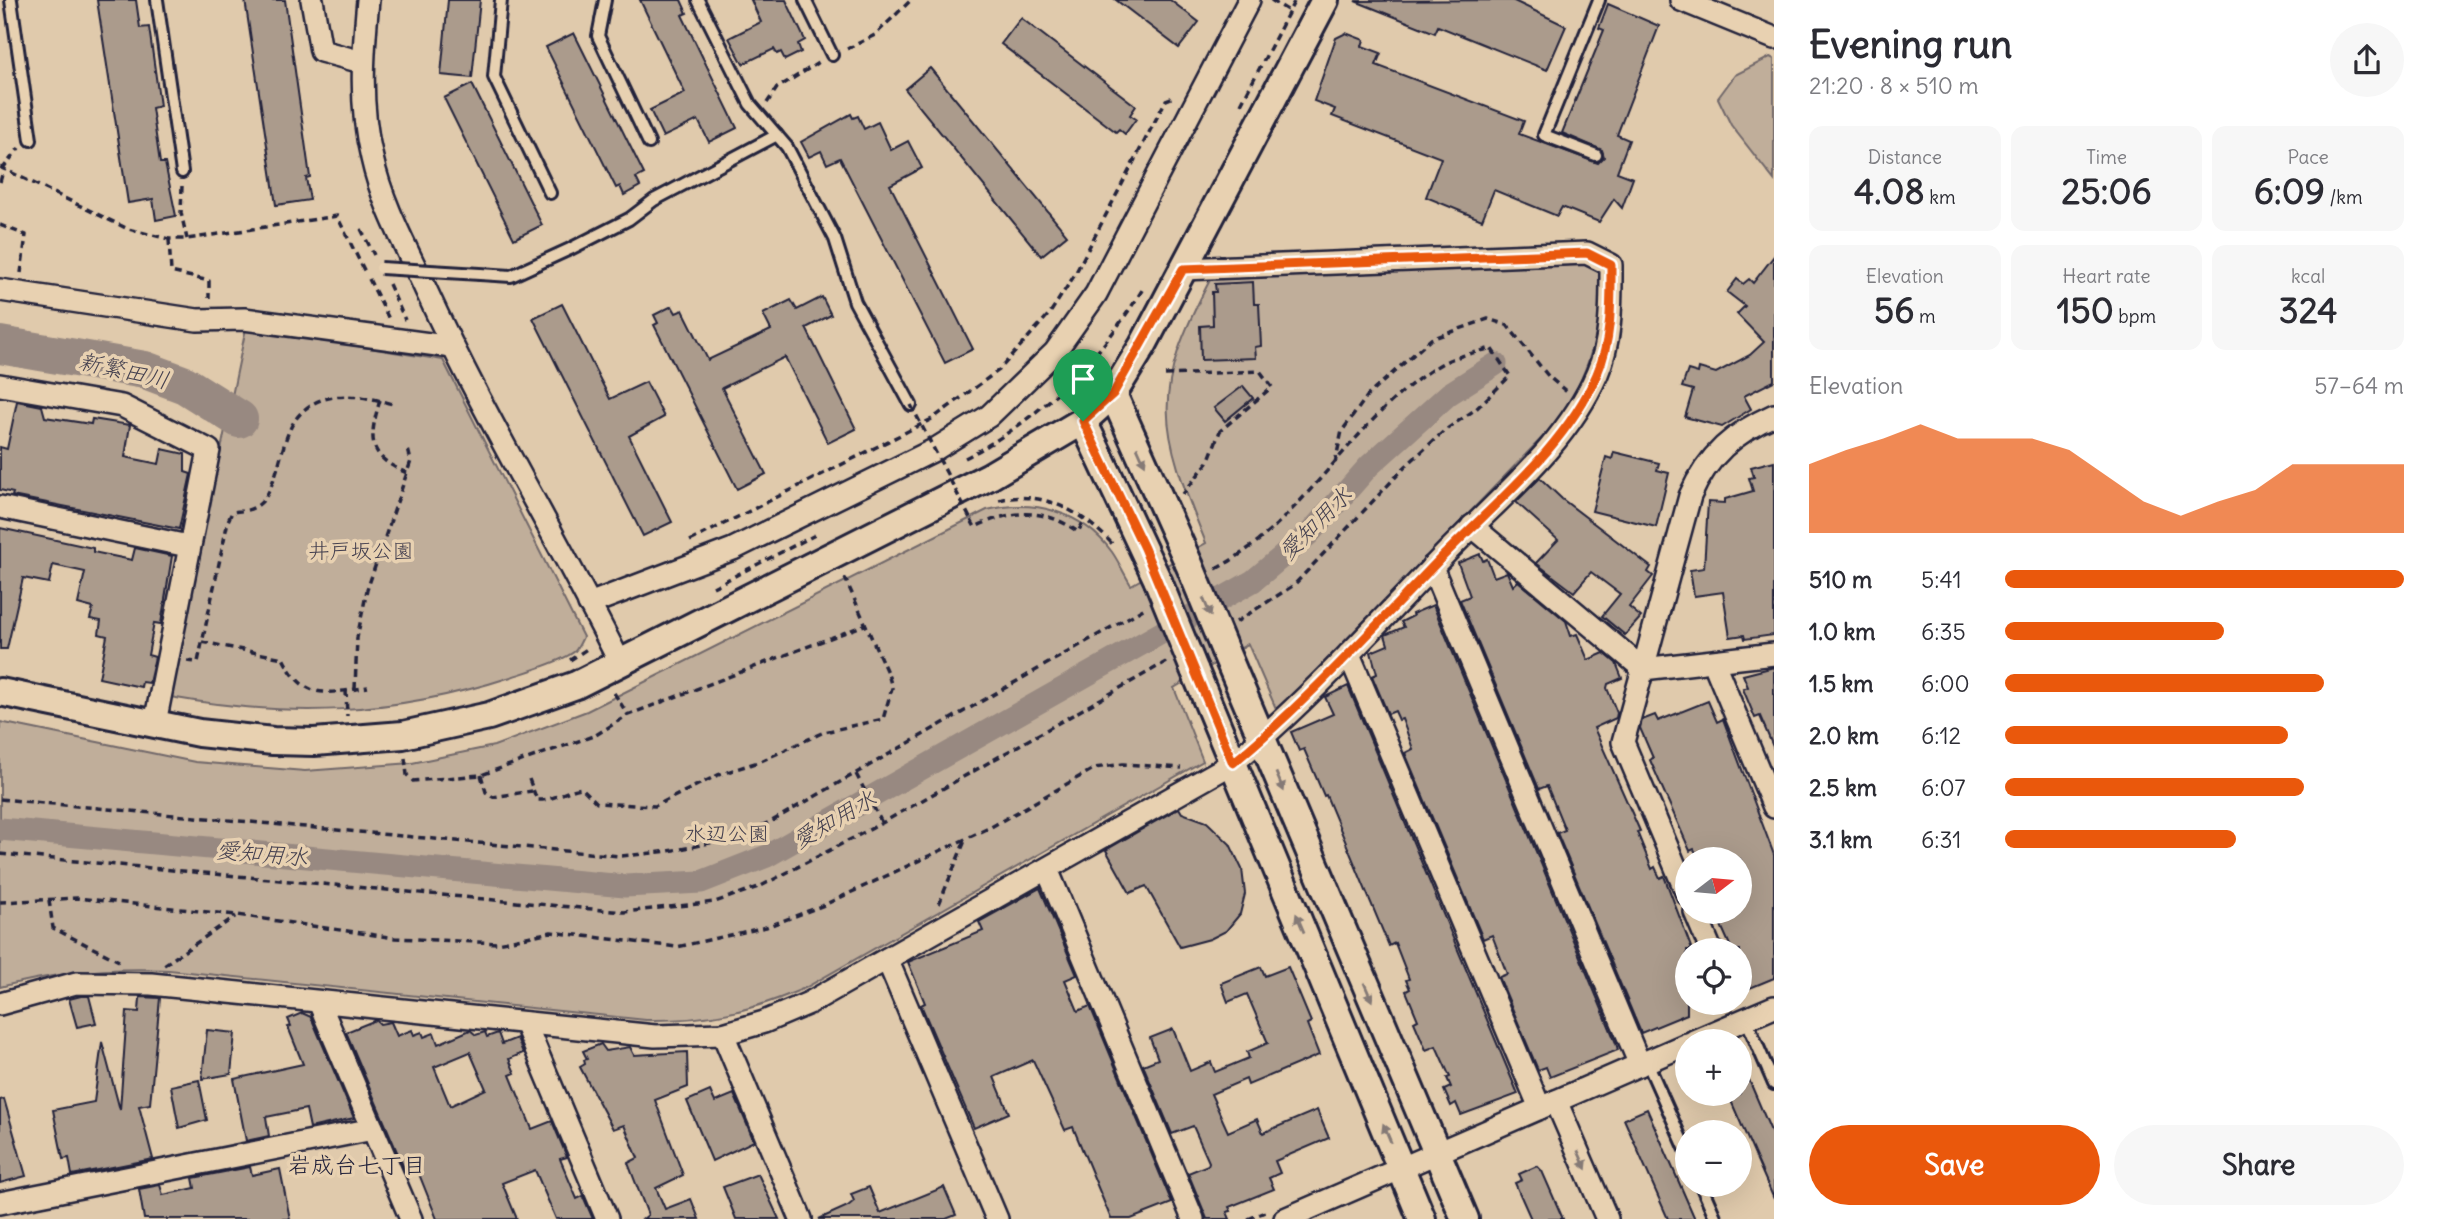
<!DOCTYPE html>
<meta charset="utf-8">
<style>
body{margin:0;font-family:Delius,"Klee One",sans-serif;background:#f7f7f7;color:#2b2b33;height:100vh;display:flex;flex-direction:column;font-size:26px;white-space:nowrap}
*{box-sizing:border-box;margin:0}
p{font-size:23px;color:#7c7c81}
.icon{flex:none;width:38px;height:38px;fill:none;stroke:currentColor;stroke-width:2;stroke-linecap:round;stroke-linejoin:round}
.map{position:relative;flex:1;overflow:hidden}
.panel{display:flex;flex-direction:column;background:#fff;width:665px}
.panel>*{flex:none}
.needle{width:46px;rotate:74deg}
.tools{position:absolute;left:1675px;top:847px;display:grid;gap:14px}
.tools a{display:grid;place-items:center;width:77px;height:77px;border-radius:50%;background:#fff;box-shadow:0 7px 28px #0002;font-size:35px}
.pin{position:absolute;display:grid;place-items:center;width:60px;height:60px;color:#fff;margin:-72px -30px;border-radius:50% 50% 50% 0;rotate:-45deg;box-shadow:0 0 7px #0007}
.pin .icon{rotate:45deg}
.round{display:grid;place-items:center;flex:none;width:74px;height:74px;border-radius:37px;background:#f7f7f7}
.headline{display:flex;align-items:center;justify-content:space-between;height:119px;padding:0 35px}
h1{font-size:38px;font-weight:700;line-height:52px}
.stats{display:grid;grid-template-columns:repeat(3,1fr);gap:10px;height:119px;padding:7px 35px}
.stats div{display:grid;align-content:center;border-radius:14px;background:#f7f7f7;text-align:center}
.stats b{font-size:35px;font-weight:700}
.stats small{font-size:19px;font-weight:400}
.stats p{font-size:19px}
.chart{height:196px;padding:14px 35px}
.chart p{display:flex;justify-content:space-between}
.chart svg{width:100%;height:126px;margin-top:7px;fill:#ea580c;opacity:.7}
.cta{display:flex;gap:14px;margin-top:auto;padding:14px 35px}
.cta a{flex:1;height:80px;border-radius:42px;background:#ea580c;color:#fff;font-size:28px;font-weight:700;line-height:80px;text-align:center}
.cta a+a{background:#f7f7f7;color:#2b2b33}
ul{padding:0 35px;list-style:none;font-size:23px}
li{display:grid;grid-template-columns:112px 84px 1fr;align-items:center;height:52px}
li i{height:18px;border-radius:9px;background:#ea580c}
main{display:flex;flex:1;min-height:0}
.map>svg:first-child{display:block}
</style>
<main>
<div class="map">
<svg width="1774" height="1219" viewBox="0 0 1774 1219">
<rect width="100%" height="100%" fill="#e0caac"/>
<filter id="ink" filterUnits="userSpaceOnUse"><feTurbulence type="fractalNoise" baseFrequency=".0143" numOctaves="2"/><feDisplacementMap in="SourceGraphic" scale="14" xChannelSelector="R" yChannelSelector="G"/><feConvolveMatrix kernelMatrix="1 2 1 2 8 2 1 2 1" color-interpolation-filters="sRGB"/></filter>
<g filter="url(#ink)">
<g fill="#c0ae9a" stroke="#71686a" stroke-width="2">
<polygon points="1770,57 1774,59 1774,180 1731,125 1718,98 1735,75"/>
<path d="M 1586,261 L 1600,272 C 1604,326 1589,371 1562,417 L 1277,711 L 1248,644 L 1174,688 L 1203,761 L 805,988 C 749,1012 707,1021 646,1020 L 169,970 C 110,967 57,972 0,987 L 0,722 L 195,762 L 305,771 L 412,763 L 494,746 L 587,711 L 987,510 C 1034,499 1082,511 1112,552 C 1119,562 1124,574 1131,585 L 1206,543 C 1158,425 1150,394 1211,278 Z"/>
<path d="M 246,328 L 443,360 L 583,637 C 581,641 578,648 575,651 C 564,661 526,672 511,677 C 395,715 290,718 170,697 Z"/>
</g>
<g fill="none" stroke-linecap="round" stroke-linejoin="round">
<polyline stroke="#988981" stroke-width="23" points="0,829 625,886 701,882 767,856 1253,581 1309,534 1369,466 1449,394 1496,364"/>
<polyline stroke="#988981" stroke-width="38" points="0,345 145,370 185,385 239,419"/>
</g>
<g fill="#ab9b8c" stroke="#22223b" stroke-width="2" fill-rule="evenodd">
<polygon points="97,0 136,0 140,28 149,27 160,106 152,108 160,163 165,163 176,216 156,220 153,199 128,203"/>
<polygon points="245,0 285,0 310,177 306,178 310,200 276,205"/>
<polygon points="448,0 480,0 472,78 441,75"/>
<polygon points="640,0 681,0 687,13 682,15 737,128 709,142 698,120 663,137 650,110 685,93"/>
<polygon points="751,0 786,0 805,40 798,44 801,52 785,60 781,52 777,54 774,49 743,64 729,38 761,22"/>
<polygon points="1116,0 1170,0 1199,22 1179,48"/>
<polygon points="1512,0 1566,26 1547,70 1438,26 1435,33 1355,1"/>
<polygon points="1608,4 1659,26 1617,135 1629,140 1617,172 1633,178 1622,208 1614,199 1599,222 1562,207 1557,216 1494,190 1482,220 1426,197 1441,158 1332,116 1335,109 1314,101 1336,38 1346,33 1364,40 1362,46 1381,53 1376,65 1524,121 1519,134 1598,163 1604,157 1602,150 1562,133 1604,30 1599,28"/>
<polygon points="1021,18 1136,106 1130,115 1136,119 1125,134 1119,129 1116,132 1001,44"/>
<polygon points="574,33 644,174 636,178 640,186 624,195 620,186 616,188 546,47"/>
<polygon points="930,68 1067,235 1041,256 905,89"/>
<polygon points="472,84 542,225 514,239 444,98"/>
<polygon points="851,114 853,118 858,116 864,129 878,122 891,150 908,141 922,168 890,185 973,349 945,363 840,158 827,164 821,151 809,157 801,142"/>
<polygon points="1774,256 1774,381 1744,396 1751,409 1722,427 1685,417 1693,390 1682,387 1688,370 1698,373 1699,368 1716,373 1750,355 1764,342 1737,314 1745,306 1727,292 1737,279 1743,284 1749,279 1753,283"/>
<polygon points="1253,282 1254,304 1259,304 1261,346 1255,347 1256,358 1201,360 1200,326 1213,325 1212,292 1216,292 1215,284"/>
<polygon points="822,297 831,315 806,328 856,429 828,443 785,357 722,388 766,474 737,489 654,325 658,323 654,315 672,306 676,313 683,310 708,360 771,330 763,314 791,300 797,310"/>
<polygon points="562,304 610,399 646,382 664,417 629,436 672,522 643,536 533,318"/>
<polygon points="1243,386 1253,398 1225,421 1214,408"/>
<polygon points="17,401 42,406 45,417 91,424 92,419 130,425 125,457 159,464 162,449 185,454 185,472 191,474 179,529 12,496 13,493 0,490 0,447 7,449"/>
<polygon points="1614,452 1659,463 1657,470 1669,473 1656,527 1592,511 1606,457 1612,459"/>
<polygon points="1774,461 1774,635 1745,639 1744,635 1730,637 1723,592 1694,596 1690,570 1704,568 1708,502 1725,503 1725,499 1753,491 1749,478 1754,477 1751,467"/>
<polygon points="1540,478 1562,499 1651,567 1648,572 1653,576 1629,607 1641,617 1625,635 1602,616 1620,594 1591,572 1574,592 1536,563 1558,540 1516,502"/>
<polygon points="0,528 93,548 93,552 132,560 135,548 172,556 161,624 154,623 148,655 155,657 149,683 142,682 141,687 99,678 107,636 99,634 101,621 90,619 93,608 78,604 85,572 53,565 49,583 23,578 7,649 0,649"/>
<polygon points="1480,554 1483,561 1487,559 1494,577 1507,572 1513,586 1518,581 1566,621 1571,636 1577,634 1588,660 1604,653 1616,663 1622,678 1608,684 1607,688 1617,713 1616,718 1594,728 1640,831 1637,832 1652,869 1655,867 1660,878 1664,876 1692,950 1687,950 1687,1014 1641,1033 1557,833 1565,830 1547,786 1539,789 1460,600 1470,596 1458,563"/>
<polygon points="1433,605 1616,1043 1618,1050 1550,1077 1546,1067 1538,1070 1499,977 1507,974 1492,935 1483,939 1405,753 1413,749 1402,719 1399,720 1395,711 1388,714 1372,676 1377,674 1371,652 1388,645 1385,635 1404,627 1401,622 1413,616 1412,614"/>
<polygon points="1774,667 1774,749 1760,716 1755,718 1743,689 1748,687 1743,675"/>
<polygon points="1348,686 1518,1094 1461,1115 1456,1103 1451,1106 1444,1090 1451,1087 1447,1078 1450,1077 1436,1046 1426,1050 1414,1022 1418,1020 1406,991 1410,989 1406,980 1409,979 1395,943 1389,946 1326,795 1324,796 1304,749 1299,751 1291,732 1333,714 1325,697"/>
<polygon points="1708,701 1717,722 1723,719 1774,855 1774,978 1750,988 1740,960 1740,950 1732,950 1715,912 1740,912 1740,890 1750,885 1740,859 1699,859 1694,849 1690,851 1650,760 1653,758 1640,728 1642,720 1655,715 1658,721"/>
<polygon points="1179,808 1182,813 1207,822 1230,844 1242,869 1245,894 1240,914 1226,931 1210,939 1180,947 1146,886 1130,893 1106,850"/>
<polygon points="1040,888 1077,975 1065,980 1078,1011 1090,1006 1172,1203 1131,1219 1111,1219 1073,1127 1065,1130 1033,1060 994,1077 1009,1113 974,1128 921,1005 925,1003 908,962 983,931 979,922"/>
<polygon points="1261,967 1265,976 1288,967 1311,1022 1307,1024 1319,1055 1248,1085 1246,1079 1211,1094 1228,1132 1257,1119 1263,1133 1317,1110 1329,1138 1275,1161 1280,1173 1269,1178 1274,1189 1229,1207 1231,1211 1227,1212 1230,1219 1207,1219 1188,1173 1208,1165 1209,1162 1193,1126 1172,1134 1143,1065 1158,1059 1150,1038 1173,1029 1190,1071 1211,1062 1215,1072 1249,1058 1247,1052 1268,1043 1247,994 1228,1002 1221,983"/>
<polygon points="81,996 89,996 96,1023 77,1027 69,999"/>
<polygon points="140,997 160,998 150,1104 139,1106 153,1159 72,1175 69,1158 63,1159 53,1110 94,1102 102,1042 120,1110 127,1011 139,1012"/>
<polygon points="302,1013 311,1017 354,1118 310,1128 306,1109 266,1117 269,1136 246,1141 234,1079 303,1064 288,1027 291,1026 288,1019"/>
<path d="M 376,1020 L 380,1024 L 391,1022 L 397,1036 L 412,1030 L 414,1035 L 422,1032 L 424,1037 L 434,1033 L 438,1044 L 470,1030 L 476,1035 L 485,1032 L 487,1037 L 498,1033 L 502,1044 L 517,1038 L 523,1053 L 509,1059 L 515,1073 L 510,1075 L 532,1129 L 552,1121 L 567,1157 L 560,1159 L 577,1199 L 583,1196 L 593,1219 L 556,1219 L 535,1170 L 502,1183 L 517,1219 L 437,1219 L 417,1169 L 406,1173 L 346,1032 ZM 470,1052 L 486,1089 L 450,1106 L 434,1067 Z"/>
<polygon points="207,1030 235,1033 231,1074 202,1079"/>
<polygon points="601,1044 606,1051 630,1047 634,1055 687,1052 688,1087 655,1100 683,1175 656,1188 665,1209 691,1199 699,1219 643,1219 648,1215 628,1163 638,1158 624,1125 613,1129 580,1067 585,1064 584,1060 587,1059 583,1051"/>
<polygon points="1740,1059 1774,1138 1774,1199 1728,1094 1740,1094"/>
<polygon points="199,1080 207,1120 179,1128 171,1086"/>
<polygon points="710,1091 715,1102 734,1094 754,1141 712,1161 687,1101"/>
<polygon points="4,1099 26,1176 0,1183 0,1100"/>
<polygon points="1647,1109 1695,1219 1668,1219 1624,1119"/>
<polygon points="1537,1166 1542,1171 1563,1219 1531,1219 1515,1183 1522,1180 1519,1174"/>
<polygon points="250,1167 252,1175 280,1169 290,1219 144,1219 139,1189 160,1185 163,1195 195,1188 193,1178"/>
<polygon points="758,1174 779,1219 736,1219 723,1187"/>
<polygon points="869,1187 880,1213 944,1187 956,1215 946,1219 819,1219 848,1206 854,1201 851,1194"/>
</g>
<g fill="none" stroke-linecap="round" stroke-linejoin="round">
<defs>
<g id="service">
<polyline points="11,0 31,140"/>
<polyline points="157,0 182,172"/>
<polyline points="501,0 494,77 550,193"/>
<polyline points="605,0 598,36 649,143"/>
<polyline points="698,0 750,104 787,147 835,239 855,302 911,405"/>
<polyline points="805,0 832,55"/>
<polyline points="1596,155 1544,135 1599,0"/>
<polyline points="480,274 511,276 570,249 629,219 654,200 777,135"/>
<polyline points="1746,1019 1774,1084"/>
<polyline points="1647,1062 1687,1152"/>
<polyline points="1701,1185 1716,1219"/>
</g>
<g id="minor">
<polyline points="312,0 321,51 362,62"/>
<path d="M 368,0 C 363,54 359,105 372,158 C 382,204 406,247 426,290 C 484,417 557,536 619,661"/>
<polyline points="1681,0 1774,38"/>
<polyline points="0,290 197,320 244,319 452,347"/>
<polyline points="0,385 122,406 209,450 155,723"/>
<polyline points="0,507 188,546"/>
<polyline points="1472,526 1643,669 1774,654"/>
<polyline points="1432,567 1640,1065"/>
<polyline points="589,604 733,549 934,450 989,416 1055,352 1096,294 1249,0"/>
<polyline points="1349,654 1540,1108"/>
<polyline points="1714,663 1774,807"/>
<polyline points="1047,869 1193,1219"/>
<path d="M 1687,894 L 1623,742 L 1690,496 C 1708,455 1734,433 1774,415"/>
<polyline points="1695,912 1711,950"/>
<polyline points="887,959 997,1219"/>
<polyline points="319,1002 411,1219"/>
<path d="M 0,1004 L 76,983 L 151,984 L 655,1036 L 723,1034 L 764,1022 L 809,1003 L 1233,763 C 1309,700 1376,625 1444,555 C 1498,499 1566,446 1597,374 C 1612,340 1611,301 1611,265 L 1587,253 L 1183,269"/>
<polyline points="525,1023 607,1219"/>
<polyline points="723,1034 801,1219"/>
<polyline points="1694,1041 1774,1007"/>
<polyline points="1556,1101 1607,1219"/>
<polyline points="0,1203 373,1129"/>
<polyline points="1285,1219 1687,1044"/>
</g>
<g id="tertiary">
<polyline points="1113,394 1189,564"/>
<polyline points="1083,421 1158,581"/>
<polyline points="1225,651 1465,1219"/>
<polyline points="1194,669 1422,1219"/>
<polyline points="0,692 199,733 273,741 314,742 403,735 489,716 576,685 990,476 1083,421 1113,394 1143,345 1325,0"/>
</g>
</defs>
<use href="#service" stroke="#22223b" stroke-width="16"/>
<use href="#minor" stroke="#22223b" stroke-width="26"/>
<use href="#tertiary" stroke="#22223b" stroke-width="32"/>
<g stroke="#22223b" stroke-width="3.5" stroke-dasharray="7 5" stroke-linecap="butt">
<polyline points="1271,0 1289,11"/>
<polyline points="847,49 875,35 911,0"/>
<polyline points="767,103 777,88 818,63"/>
<polyline points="1241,104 1295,0"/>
<polyline points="0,167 128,229 169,239 187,239 337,216 365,272"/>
<polyline points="0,182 4,167 19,148"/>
<polyline points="182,186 181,213 187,239"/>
<polyline points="0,225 26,235 21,273"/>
<polyline points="361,229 374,255"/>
<polyline points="169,239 171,272 209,281 209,298"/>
<polyline points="369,279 389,319"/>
<polyline points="389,284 405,320"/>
<polyline points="1165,375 1260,371 1272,387 1220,431 1208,462 1183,494"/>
<path d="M 380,400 C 369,438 366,456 407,473"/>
<path d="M 965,458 C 1041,419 1100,359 1144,287"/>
<polyline points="1335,463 1342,431 1368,395 1431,339 1488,319 1507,325 1549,377 1567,392"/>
<path d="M 999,500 C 1044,489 1086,514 1115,547"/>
<path d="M 971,520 L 975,527 C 1011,510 1044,507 1078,532 L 1085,519"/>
<polyline points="690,541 932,419 999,370 1050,313 1074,276 1166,100 1174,97"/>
<path d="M 1216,569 C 1308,520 1352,417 1441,364 C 1455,356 1475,353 1491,348 L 1510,376 L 1476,409 L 1444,431 L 1406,466 L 1294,585 L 1236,622"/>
<polyline points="713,587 815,535"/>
<path d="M 202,642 L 283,658 C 304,701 326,694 368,687"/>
<polyline points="570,660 590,647"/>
<path d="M 187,661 L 198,662 L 228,521 L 232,512 C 238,511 248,511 253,508 C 267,502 271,486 276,473 C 281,458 284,441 291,427 C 312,386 360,394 396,405"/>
<polyline points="355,689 357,638 367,590 411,461 408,449"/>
<polyline points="346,690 347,716"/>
<polyline points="614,693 628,715"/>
<polyline points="405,758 407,775 413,781 481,775 596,735 628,715 867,624"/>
<polyline points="856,774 882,823"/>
<polyline points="481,775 486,792 493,797 532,791"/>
<path d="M 529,779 L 537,800 C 554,801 565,790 582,788 L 597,803 L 655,806 L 718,775 L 761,761 L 824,732 L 883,719 L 892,688 L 889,677 L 845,578"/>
<path d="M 0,799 L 620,856 C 674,852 723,844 772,821 L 1145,608"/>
<polyline points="0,854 624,912 715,902 761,886 882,823 1166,662"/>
<polyline points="49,900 53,928 119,961"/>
<polyline points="0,902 77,898 237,915 395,938 498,943 551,932 677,947 766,927 824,905 991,827 1095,768 1123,764 1181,768"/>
<polyline points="939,904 966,838"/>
<polyline points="164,965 236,916"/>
<polyline points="1248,1219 1265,1212"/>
</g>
<use href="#service" stroke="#e8d1b1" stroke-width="10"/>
<use href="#minor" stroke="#e8d1b1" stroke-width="21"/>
<use href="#tertiary" stroke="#e8d1b1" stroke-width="26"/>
<defs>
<polyline id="service-bridge" points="381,268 480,274"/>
<g id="tertiary-bridge">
<polyline points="1189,564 1225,651"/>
<polyline points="1158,581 1194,669"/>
</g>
</defs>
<use href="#service-bridge" stroke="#22223b" stroke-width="16" stroke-linecap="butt"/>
<use href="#tertiary-bridge" stroke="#22223b" stroke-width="32" stroke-linecap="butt"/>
<polyline stroke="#22223b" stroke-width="3.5" stroke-dasharray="7 5" stroke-linecap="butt" points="911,405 971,520"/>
<use href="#service-bridge" stroke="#e8d1b1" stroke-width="10"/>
<use href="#tertiary-bridge" stroke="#e8d1b1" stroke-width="26"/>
</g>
<defs><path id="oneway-solid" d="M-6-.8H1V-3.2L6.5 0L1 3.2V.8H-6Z" transform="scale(1.75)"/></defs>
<g fill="#857a76">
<use href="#oneway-solid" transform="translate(1141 456) rotate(66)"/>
<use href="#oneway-solid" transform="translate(1207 607) rotate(67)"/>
<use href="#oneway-solid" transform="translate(1280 782) rotate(67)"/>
<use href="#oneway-solid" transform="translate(1300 923) rotate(-113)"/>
<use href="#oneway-solid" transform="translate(1368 992) rotate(67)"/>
<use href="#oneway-solid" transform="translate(1387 1133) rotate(-113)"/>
<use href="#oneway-solid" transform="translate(1582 1160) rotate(66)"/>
</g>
</g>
<g fill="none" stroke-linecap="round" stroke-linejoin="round" filter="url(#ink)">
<defs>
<path id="route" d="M 1587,253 L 1611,265 C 1611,301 1612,340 1597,374 C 1566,446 1498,500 1444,555 C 1376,625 1309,700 1233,763 L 1144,548 L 1083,421 L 1113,394 L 1183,269 Z"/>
</defs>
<use href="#route" stroke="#fff" stroke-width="14"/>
<use href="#route" stroke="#ea580c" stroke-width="9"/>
</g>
<g text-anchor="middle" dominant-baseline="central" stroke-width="7" stroke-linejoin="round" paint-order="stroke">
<g font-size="21" fill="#423e4e" stroke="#e8d1b1">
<text x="361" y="550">井戸坂公園</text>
<text x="727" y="833">水辺公園</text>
</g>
<g font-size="23" font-style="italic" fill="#454150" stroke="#e8d1b1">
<text transform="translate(124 370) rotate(13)">新繁田川</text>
<text transform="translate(1315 523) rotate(-45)">愛知用水</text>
<text transform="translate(834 819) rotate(-30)">愛知用水</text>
<text transform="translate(262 853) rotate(5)">愛知用水</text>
</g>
<g font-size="23" fill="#22223b" stroke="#e8d1b1">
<text x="357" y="1164">岩成台七丁目</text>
</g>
</g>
</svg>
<div class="tools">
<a><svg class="needle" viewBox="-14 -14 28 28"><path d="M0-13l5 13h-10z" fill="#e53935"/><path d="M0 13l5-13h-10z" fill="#7c7c81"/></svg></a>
<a><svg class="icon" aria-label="locate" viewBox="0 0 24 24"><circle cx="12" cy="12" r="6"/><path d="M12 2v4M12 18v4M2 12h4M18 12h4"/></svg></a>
<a>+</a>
<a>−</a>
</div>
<div class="pin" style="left:1083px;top:421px;background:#1e9e55"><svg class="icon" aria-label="arrive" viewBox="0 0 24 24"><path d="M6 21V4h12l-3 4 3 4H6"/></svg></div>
</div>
<section class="panel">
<div class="headline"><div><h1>Evening run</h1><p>21:20 · 8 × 510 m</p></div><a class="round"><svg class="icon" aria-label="share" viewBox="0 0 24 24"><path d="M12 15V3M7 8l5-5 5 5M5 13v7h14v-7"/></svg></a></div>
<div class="stats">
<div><p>Distance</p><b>4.08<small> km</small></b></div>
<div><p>Time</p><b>25:06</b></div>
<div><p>Pace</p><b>6:09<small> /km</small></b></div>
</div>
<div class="stats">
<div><p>Elevation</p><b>56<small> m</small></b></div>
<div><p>Heart rate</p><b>150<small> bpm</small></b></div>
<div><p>kcal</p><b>324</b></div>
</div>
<div class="chart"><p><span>Elevation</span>57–64 m</p>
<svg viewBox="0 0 160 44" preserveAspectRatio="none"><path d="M0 44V20L10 15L20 11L30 6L40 11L50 11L60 11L70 15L80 24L90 33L100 38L110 33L120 29L130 20L140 20L150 20L160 20V44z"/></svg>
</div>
<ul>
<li><b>510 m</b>5:41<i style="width:100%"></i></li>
<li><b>1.0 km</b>6:35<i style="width:55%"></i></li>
<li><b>1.5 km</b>6:00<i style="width:80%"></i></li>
<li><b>2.0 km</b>6:12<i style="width:71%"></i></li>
<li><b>2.5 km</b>6:07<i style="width:75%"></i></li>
<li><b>3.1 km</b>6:31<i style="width:58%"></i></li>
</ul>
<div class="cta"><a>Save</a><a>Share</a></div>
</section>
</main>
